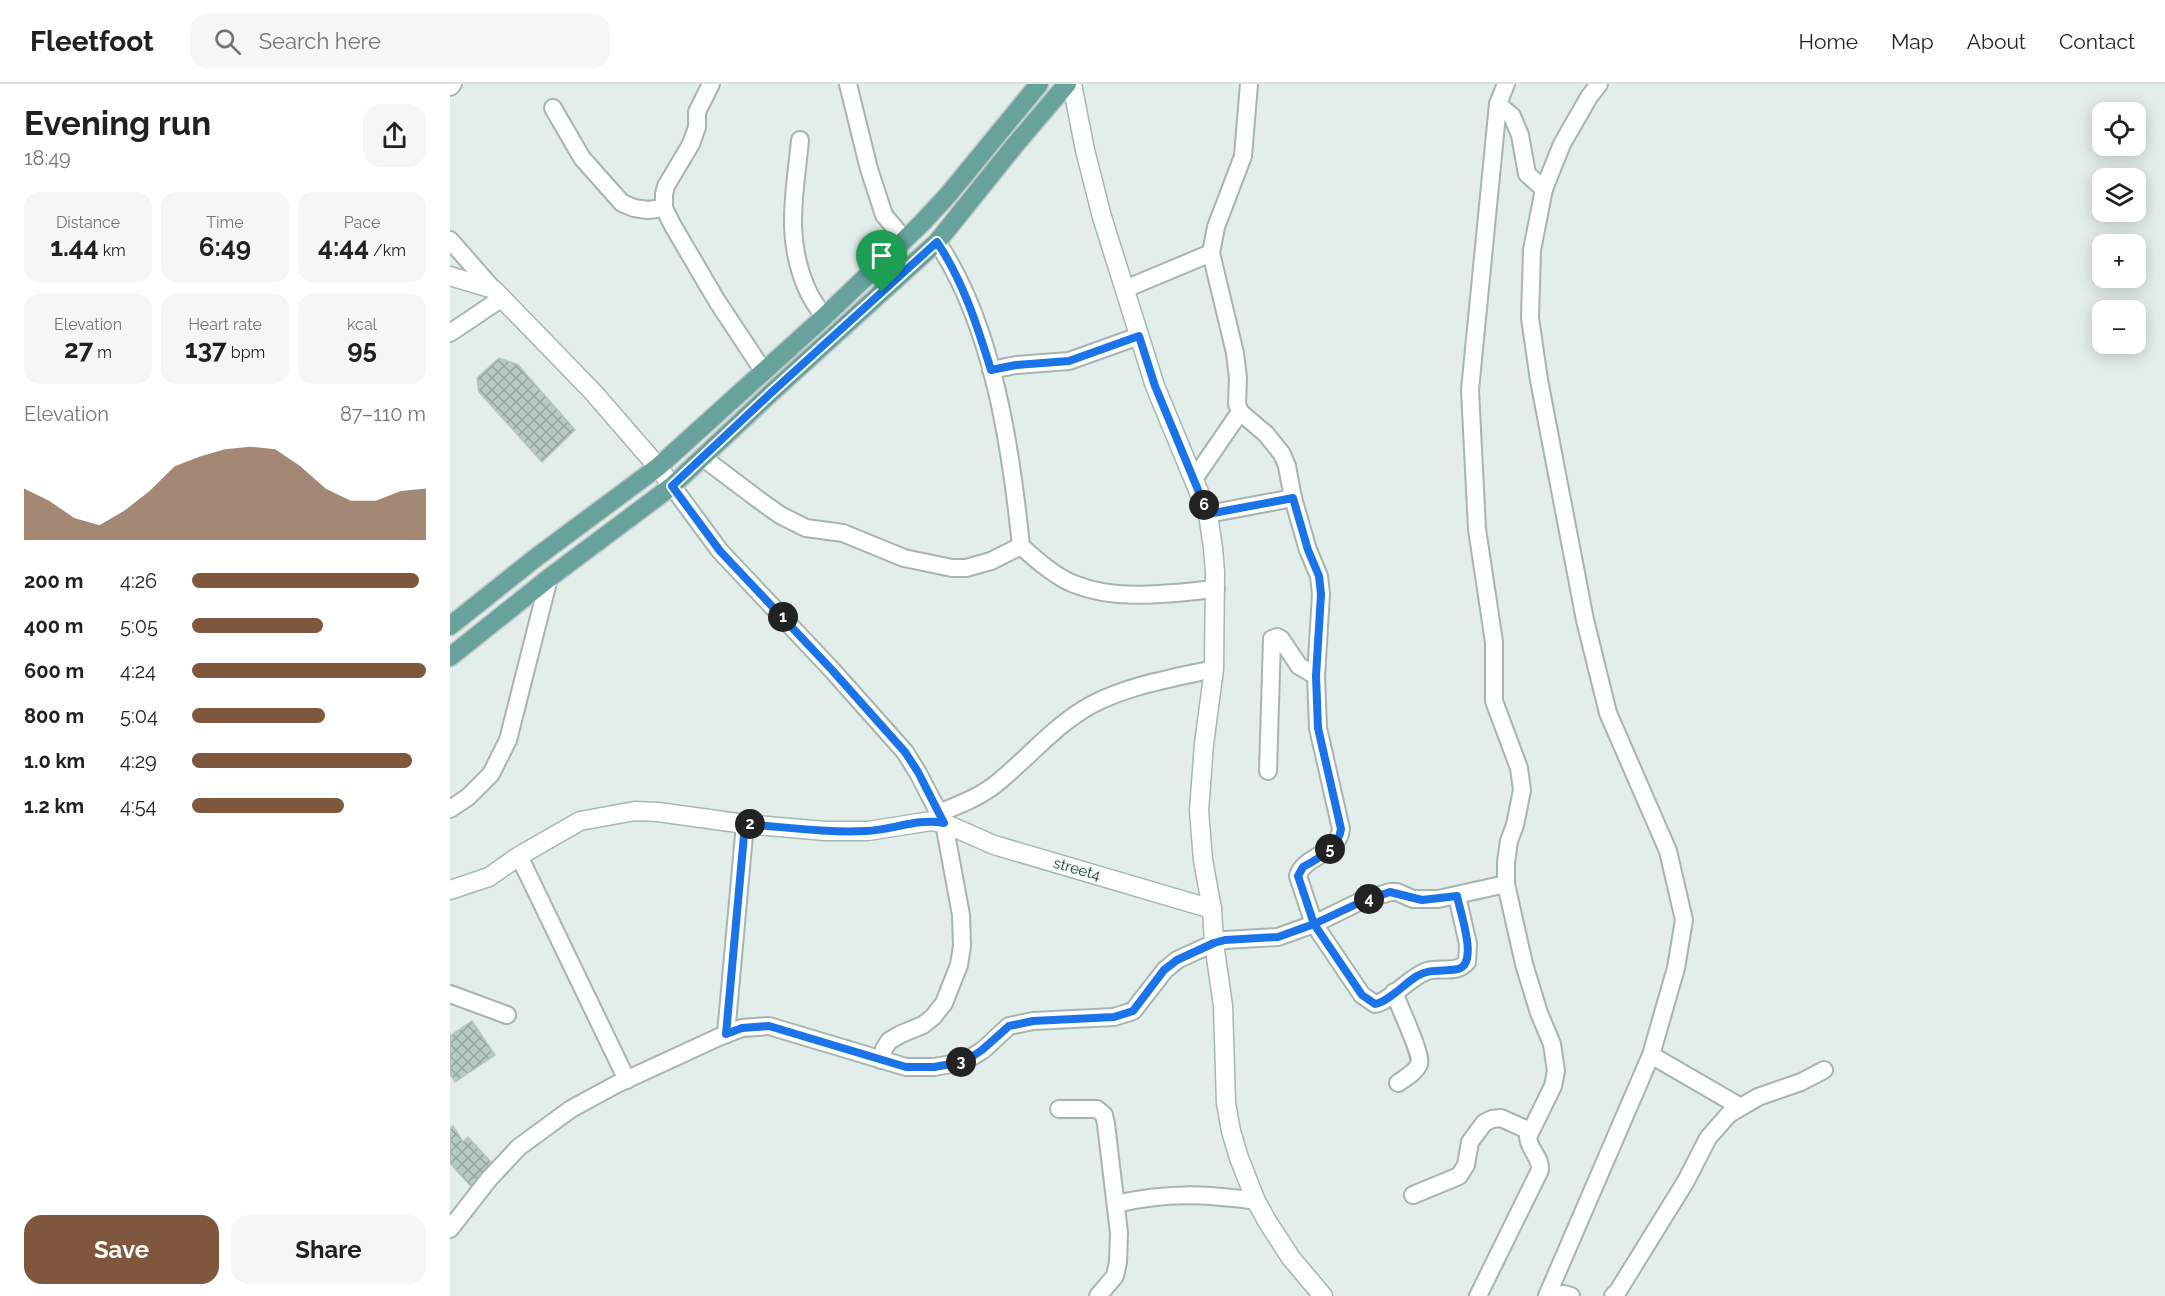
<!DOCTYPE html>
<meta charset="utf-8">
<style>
body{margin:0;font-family:Raleway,sans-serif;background:#f6f6f6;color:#202124;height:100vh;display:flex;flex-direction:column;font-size:22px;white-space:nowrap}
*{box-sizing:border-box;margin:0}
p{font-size:20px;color:#757577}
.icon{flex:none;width:33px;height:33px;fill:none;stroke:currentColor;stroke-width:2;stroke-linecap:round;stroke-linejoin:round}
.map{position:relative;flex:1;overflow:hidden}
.sheet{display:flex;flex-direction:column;background:#fff;width:450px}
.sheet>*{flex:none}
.buttons{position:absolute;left:1642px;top:18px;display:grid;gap:12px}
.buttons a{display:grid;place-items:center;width:54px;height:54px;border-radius:12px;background:#fff;box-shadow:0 3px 15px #0003;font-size:30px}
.pin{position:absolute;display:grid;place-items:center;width:51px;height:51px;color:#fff;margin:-62px -26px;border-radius:50% 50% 50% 0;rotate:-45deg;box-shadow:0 0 6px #0007}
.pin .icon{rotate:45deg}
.km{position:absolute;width:30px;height:30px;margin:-15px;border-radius:50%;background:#222;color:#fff;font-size:16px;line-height:30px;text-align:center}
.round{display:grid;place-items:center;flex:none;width:63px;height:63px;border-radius:18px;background:#f6f6f6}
.head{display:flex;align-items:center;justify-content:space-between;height:102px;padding:0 24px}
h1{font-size:33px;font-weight:700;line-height:45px}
.stats{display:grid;grid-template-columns:repeat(3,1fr);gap:9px;height:102px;padding:6px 24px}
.stats div{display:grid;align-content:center;border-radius:15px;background:#f6f6f6;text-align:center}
.stats b{font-size:26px;font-weight:700}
.stats small{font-size:16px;font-weight:400}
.stats p{font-size:16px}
.chart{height:168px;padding:12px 24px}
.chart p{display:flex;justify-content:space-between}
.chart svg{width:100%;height:108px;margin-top:6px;fill:#7e573d;opacity:.7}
.button{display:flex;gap:12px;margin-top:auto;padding:12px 24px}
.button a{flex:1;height:69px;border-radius:18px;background:#7e573d;color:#fff;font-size:24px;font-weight:700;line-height:69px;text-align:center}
.button a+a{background:#f6f6f6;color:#202124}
ul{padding:0 24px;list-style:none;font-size:20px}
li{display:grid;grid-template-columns:96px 72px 1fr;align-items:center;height:45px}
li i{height:15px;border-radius:8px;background:#7e573d}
header{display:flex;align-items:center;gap:36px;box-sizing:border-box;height:84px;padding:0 30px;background:#fff;border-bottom:2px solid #e0e0e0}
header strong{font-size:28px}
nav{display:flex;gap:33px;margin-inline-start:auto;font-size:21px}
.search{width:420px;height:54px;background:#f6f6f6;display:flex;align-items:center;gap:15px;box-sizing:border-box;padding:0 21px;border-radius:18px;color:#757577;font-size:22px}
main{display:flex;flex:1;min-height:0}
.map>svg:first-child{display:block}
</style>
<header>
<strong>Fleetfoot</strong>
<div class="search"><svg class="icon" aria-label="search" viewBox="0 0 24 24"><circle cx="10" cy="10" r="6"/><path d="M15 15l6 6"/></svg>Search here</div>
<nav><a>Home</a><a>Map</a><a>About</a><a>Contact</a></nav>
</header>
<main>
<section class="sheet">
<div class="head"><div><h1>Evening run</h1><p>18:49</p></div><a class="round"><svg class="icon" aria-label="share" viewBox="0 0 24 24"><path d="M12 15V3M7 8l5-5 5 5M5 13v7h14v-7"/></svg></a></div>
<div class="stats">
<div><p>Distance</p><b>1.44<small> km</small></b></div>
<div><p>Time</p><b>6:49</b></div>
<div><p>Pace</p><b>4:44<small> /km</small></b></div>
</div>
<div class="stats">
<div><p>Elevation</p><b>27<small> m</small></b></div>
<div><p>Heart rate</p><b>137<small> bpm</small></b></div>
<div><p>kcal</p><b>95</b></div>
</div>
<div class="chart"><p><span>Elevation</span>87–110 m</p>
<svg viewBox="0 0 160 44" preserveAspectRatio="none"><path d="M0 44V23L10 28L20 35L30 38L40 32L50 24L60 14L70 10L80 7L90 6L100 7L110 14L120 23L130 28L140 28L150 24L160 23V44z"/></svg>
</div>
<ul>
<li><b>200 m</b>4:26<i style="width:97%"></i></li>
<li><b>400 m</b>5:05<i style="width:56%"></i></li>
<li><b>600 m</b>4:24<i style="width:100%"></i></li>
<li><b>800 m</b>5:04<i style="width:57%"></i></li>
<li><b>1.0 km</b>4:29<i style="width:94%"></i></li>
<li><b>1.2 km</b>4:54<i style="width:65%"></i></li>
</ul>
<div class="button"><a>Save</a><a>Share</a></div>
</section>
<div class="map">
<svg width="1715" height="1212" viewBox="0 0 1715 1212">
<defs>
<pattern id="building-cross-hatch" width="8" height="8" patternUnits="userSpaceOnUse" patternTransform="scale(1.5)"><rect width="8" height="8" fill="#b8c8c3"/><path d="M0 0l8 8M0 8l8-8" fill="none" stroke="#95a4a0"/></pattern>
</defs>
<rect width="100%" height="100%" fill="#e3edea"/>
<g fill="url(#building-cross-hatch)" stroke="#b5c6c2" stroke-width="1.5">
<polygon points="49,274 68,281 125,346 92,378 29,308 27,294"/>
<polygon points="22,937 45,971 5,998 0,990 0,952"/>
<polygon points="3,1042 13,1058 18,1053 42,1079 37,1085 41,1090 25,1107 0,1079 0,1045"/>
</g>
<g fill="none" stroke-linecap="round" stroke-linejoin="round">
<defs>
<g id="minor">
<polyline points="261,0 247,28 247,43 241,60 216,102 214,110 214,124 223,142 267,217 314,288"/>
<polyline points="398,0 419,85 434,131 454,155"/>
<path d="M 799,0 L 793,72 L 766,143 L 761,169 L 785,269 L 788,294 L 787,320 L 790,328 L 816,350 L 832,370 L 837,382 L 843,414 L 858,466 L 869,492 L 871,510 L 866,592 L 868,644 L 891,745 C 888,771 853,772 848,792 L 864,840 L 912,911 L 925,920 C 941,917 958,894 977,887 C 991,883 1007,890 1017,878 L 1018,860 L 1007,812"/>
<polyline points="0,3 3,0"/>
<polyline points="1048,20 1062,32 1070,51 1077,90 1094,105"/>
<polyline points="103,24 132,74 172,119 184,124 198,126 214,124"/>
<path d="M 350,56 C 345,110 334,153 357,205 C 361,215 368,224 374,233"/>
<polyline points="0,156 43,205"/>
<polyline points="675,205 761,169"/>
<polyline points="0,249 52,214"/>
<polyline points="541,286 566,281 619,277 689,252"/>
<path d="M 252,373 L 309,416 L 330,431 L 356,444 L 393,449 L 454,474 L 502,484 L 516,484 L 541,477 L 571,462 C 561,364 543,241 487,158"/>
<polyline points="744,395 790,328"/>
<polyline points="222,402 270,467 382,586 455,668 468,689 494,739 511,831 512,862 509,881 494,919 483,933 473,941 451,950 439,957 434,965 431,976"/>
<polyline points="758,430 843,414"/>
<path d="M 571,462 C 585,475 606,493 624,500 C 668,518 720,509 766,505"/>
<polyline points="818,687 822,555 827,553 831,555 849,582 866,592"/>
<polyline points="0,725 18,713 41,690 58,656 99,494"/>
<path d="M 488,729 C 507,722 525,715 542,703 C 576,677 603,642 641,621 C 679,601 723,594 764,585"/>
<polyline points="69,772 177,996"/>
<path d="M 944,908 C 948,920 973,972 969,980 C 966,988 955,994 948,999"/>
<polyline points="0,910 57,931"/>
<polyline points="276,950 295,740"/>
<polyline points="1201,971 1289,1022"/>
<polyline points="609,1025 647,1025 654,1031 656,1040 669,1149 668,1178 665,1192 648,1212"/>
<polyline points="963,1111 1009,1092 1016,1081 1020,1058 1034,1039 1042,1035 1051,1034 1080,1047"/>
<path d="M 666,1120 C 717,1108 755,1110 806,1117"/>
<polyline points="0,1145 39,1095 69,1063 121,1025 167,1000 269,953 292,944 319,942 456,983 484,983 501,980 517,976 533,966 559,942 583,937 664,933 683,927 715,886 727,876 764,859 775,856 828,853 864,840 911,817 940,808 947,808 963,815 988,815 1056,800"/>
<path d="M 1028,1212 L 1090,1086 C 1091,1073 1079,1066 1078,1053 L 1103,1002 L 1106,987 L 1102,960 L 1089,929 L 1074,880 L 1056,800 L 1056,778 L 1059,757 L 1065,741 L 1072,706 L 1069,684 L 1044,617 L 1044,558 L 1027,445 L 1020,306 L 1048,20 L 1056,0"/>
<polyline points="1097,1212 1201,971 1226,884 1234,836 1218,767 1158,629 1135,536 1089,296 1080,234 1082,166 1094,105 1112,60 1139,13 1149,0"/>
<polyline points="1099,1212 1114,1210 1121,1212"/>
<polyline points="1163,1212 1168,1207 1236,1097 1258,1054 1279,1030 1308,1013 1351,998 1374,986"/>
</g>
<polyline id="tertiary" points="0,192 43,205 143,308 208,383 222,402"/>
<g id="secondary">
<polyline points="622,0 635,66 652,133 705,302 758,430 763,464 765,488 764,585 754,660 749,727 753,776 762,825 764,859 773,922 776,1019 781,1047 789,1074 806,1117 817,1137 841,1174 873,1212"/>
<polyline points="0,806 39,793 69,772 130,737 185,727 208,728 295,740 375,747 418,747 481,737 494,739 544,761 762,825"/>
</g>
<g id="primary">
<polyline points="0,542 88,472 208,383 374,233 471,140 498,111 589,0"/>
<polyline points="0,573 99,494 222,402 322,308 487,158 565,61 617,0"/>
</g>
</defs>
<use href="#minor" stroke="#a5b5b2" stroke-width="20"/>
<use href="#tertiary" stroke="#a5b5b2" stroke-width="21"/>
<use href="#secondary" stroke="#a1b8b4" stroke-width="21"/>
<use href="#primary" stroke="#c1c9c8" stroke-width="21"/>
<use href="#minor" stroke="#fff" stroke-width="16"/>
<use href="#tertiary" stroke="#fff" stroke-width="18"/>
<use href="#secondary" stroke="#fff" stroke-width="18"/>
<use href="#primary" stroke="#67a29c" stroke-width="18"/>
</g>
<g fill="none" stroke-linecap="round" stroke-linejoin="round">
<defs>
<path id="route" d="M 432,208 L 322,308 L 222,402 L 270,467 L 382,586 L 455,668 L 468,688 L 494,739 C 467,734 443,746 416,747 C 375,749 335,743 295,740 L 276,950 L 292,944 L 319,942 L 456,983 L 484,983 L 501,980 L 517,976 L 532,966 L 559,942 L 583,937 L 664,933 L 683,927 L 714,886 L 727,876 L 764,859 L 775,856 L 828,853 L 864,840 L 911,818 L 940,808 L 972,816 L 1007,812 C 1010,828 1029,880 1008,885 C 993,888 981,884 967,892 C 954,900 938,918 925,920 L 912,911 L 864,840 L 848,792 L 853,783 C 868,775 889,763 891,745 L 868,644 L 866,592 L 871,510 L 869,492 L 858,466 L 843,414 L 758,430 L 705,302 L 689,252 L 619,277 L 566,281 L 541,286 C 527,241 513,197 487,158 L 432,208"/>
</defs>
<use href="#route" stroke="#fff" stroke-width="12"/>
<use href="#route" stroke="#1a73e8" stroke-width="8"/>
</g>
<g text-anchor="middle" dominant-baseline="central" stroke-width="4.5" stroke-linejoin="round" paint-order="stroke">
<g font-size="15" fill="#223e3b" stroke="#f3f9f7">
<text transform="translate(627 785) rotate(16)">street4</text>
</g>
</g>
</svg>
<div class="buttons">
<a><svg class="icon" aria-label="locate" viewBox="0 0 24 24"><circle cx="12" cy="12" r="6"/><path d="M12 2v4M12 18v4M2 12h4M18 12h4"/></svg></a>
<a><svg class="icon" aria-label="layers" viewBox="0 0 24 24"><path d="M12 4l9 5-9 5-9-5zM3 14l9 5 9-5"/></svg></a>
<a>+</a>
<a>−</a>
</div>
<div class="pin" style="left:432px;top:208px;background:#1e9e55"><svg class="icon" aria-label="arrive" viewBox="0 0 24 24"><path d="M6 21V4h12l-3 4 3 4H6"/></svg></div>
<b class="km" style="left:333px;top:533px">1</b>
<b class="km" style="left:300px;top:740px">2</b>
<b class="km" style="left:511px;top:978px">3</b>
<b class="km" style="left:919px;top:815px">4</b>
<b class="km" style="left:880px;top:765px">5</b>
<b class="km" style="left:754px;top:421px">6</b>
</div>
</main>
